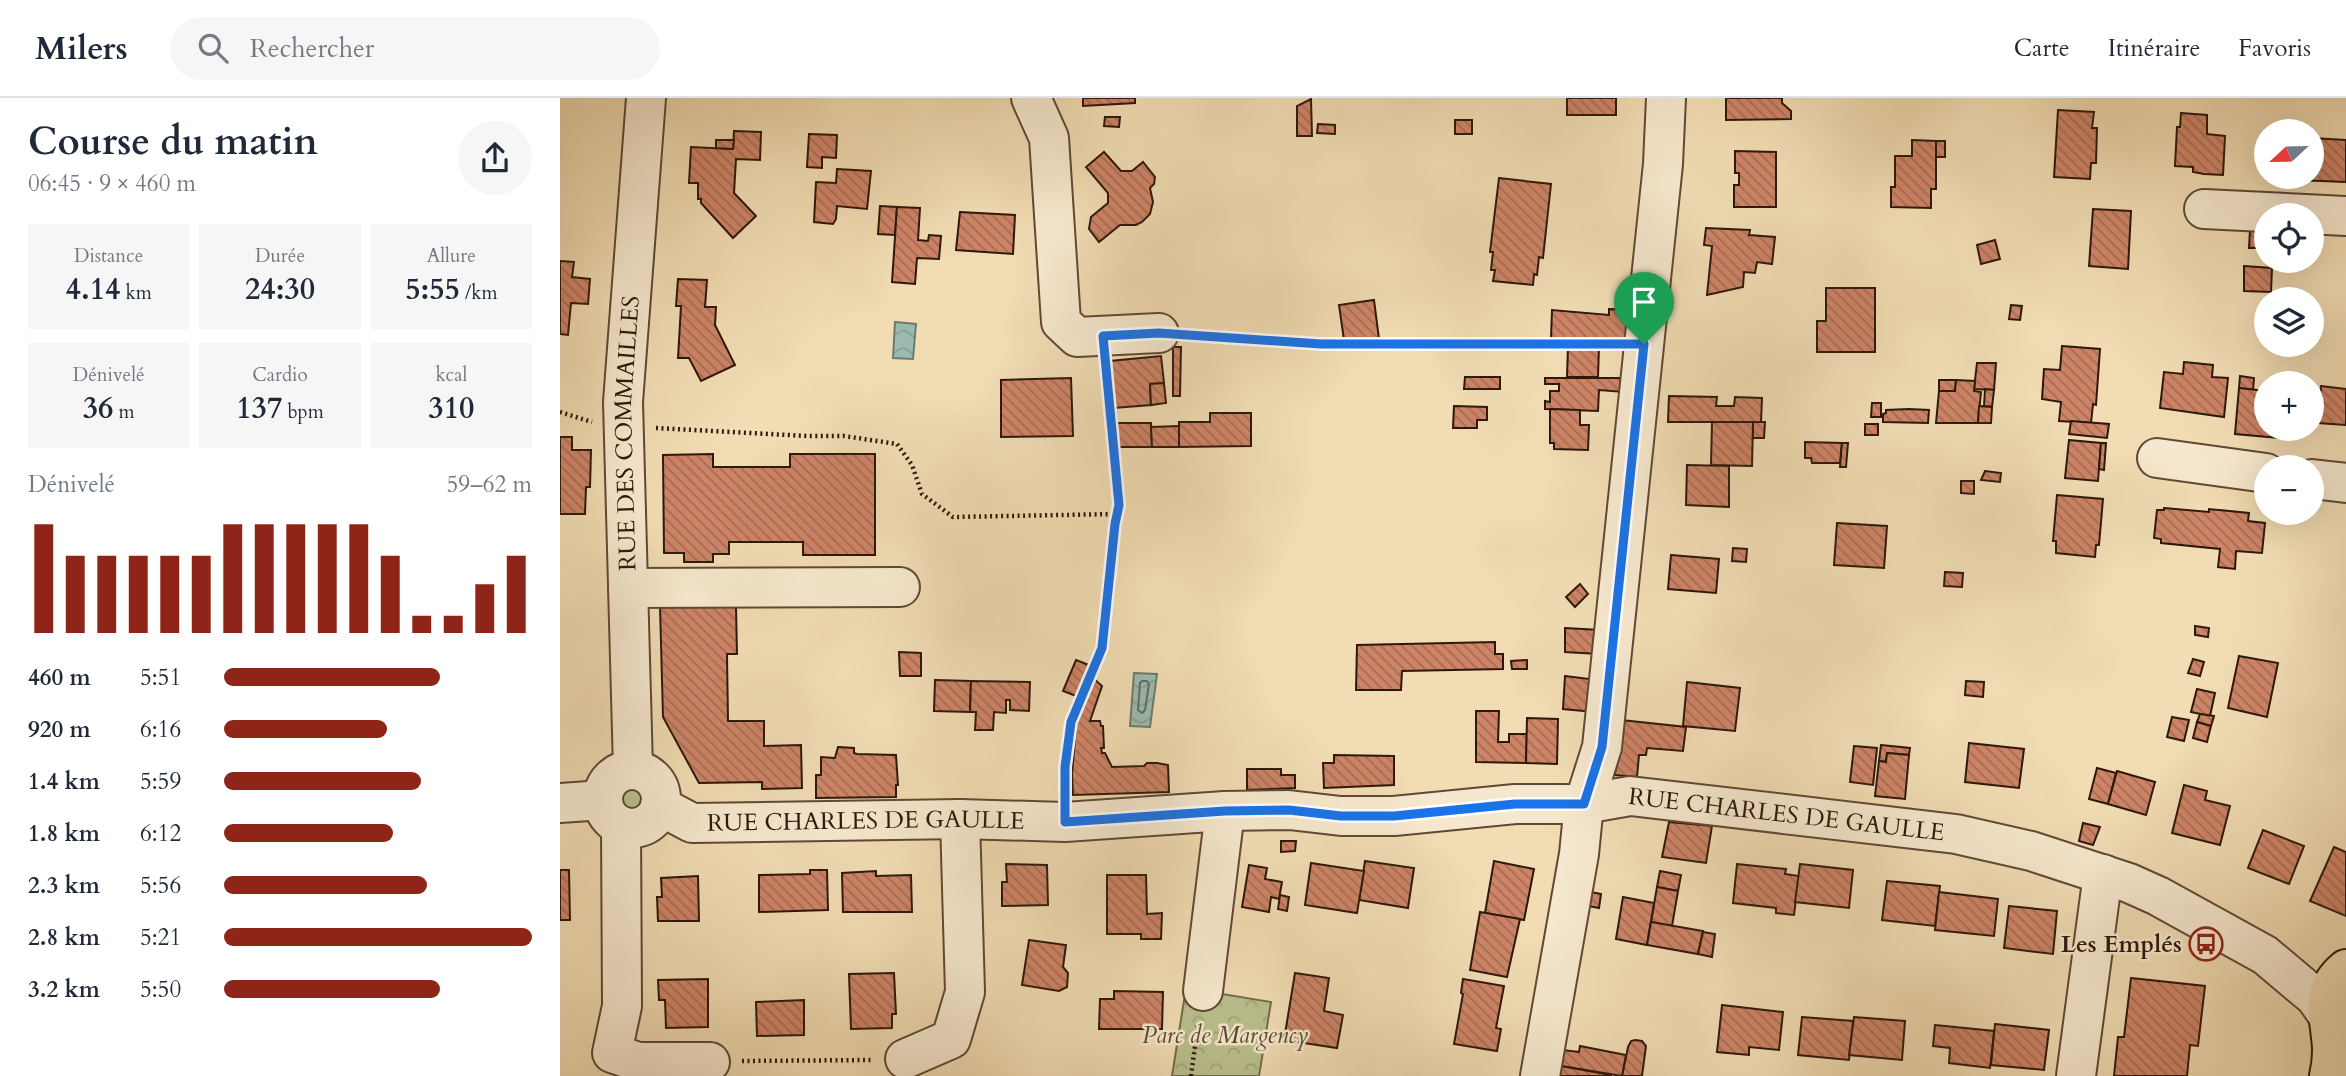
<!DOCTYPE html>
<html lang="fr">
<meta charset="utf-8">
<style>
body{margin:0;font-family:Cardo,serif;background:#f6f6f7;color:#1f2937;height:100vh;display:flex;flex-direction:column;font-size:26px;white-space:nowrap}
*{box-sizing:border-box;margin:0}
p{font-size:23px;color:#747a83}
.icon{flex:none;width:38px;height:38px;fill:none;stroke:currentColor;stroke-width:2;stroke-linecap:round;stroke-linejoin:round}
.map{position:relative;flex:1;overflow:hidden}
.drawer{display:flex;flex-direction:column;background:#fff;width:560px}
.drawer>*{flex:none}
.needle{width:46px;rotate:248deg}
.tools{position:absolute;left:1694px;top:21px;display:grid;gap:14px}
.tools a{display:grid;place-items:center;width:70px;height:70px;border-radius:50%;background:#fff;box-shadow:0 7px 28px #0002;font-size:35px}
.pin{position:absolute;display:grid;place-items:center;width:60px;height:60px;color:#fff;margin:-72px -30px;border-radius:50% 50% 50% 0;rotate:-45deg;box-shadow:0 0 7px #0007}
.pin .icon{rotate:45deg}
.round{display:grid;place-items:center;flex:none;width:74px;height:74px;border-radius:37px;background:#f6f6f7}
.summary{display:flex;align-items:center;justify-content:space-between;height:119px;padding:0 28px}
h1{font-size:38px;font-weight:700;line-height:52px}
.metrics{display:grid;grid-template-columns:repeat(3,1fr);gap:10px;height:119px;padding:7px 28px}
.metrics div{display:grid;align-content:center;border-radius:0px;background:#f6f6f7;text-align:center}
.metrics b{font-size:30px;font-weight:700}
.metrics small{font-size:19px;font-weight:400}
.metrics p{font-size:19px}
.chart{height:196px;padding:14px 28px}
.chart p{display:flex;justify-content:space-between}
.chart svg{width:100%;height:126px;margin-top:7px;stroke:#8f2418;stroke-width:6}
ul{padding:0 28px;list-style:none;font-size:23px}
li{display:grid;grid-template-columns:112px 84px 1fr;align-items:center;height:52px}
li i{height:18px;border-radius:9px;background:#8f2418}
header{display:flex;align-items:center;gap:42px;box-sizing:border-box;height:98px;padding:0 35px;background:#fff;border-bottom:2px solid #e0e1e3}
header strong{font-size:33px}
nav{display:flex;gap:38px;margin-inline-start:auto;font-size:24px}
.search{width:490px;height:63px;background:#f6f6f7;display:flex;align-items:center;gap:18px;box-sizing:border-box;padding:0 24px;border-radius:38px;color:#747a83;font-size:26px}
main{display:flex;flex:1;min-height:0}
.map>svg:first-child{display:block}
</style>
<header>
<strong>Milers</strong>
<div class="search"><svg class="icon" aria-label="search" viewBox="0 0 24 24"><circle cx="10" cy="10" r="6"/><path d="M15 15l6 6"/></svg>Rechercher</div>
<nav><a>Carte</a><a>Itinéraire</a><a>Favoris</a></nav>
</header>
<main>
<section class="drawer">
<div class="summary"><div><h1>Course du matin</h1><p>06:45 · 9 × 460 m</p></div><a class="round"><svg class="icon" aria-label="share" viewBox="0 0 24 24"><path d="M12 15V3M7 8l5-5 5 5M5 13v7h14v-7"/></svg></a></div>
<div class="metrics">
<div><p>Distance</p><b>4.14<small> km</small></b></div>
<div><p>Durée</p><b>24:30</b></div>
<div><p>Allure</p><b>5:55<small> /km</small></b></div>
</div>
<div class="metrics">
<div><p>Dénivelé</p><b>36<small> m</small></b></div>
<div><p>Cardio</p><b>137<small> bpm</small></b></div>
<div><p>kcal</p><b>310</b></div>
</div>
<div class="chart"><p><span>Dénivelé</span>59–62 m</p>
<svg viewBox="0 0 160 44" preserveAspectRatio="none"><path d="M5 44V6M15 44V17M25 44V17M35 44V17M45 44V17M55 44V17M65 44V6M75 44V6M85 44V6M95 44V6M105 44V6M115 44V17M125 44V38M135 44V38M145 44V27M155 44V17"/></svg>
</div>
<ul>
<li><b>460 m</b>5:51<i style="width:70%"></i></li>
<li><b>920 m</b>6:16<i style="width:53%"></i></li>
<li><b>1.4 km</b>5:59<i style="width:64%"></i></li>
<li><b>1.8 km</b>6:12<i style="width:55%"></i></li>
<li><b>2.3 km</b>5:56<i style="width:66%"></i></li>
<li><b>2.8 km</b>5:21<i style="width:100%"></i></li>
<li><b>3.2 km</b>5:50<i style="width:70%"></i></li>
</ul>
</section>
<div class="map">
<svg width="1786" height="978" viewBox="0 0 1786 978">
<defs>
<pattern id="park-crowns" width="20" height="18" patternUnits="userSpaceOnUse" patternTransform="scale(1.75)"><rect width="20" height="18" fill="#b9c08d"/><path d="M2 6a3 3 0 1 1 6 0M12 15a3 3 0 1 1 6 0" fill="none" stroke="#9fa478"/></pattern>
<pattern id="water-waves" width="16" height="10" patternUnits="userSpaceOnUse" patternTransform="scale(1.75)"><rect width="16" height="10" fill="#9bbbb0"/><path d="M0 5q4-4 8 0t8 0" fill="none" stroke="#86a096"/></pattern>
<pattern id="building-back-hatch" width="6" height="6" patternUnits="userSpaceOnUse" patternTransform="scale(1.75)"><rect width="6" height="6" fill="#cd8467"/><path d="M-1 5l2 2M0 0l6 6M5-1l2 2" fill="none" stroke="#a76b53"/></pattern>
</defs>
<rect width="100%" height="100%" fill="#f1dcb3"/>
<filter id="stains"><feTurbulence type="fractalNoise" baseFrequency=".00286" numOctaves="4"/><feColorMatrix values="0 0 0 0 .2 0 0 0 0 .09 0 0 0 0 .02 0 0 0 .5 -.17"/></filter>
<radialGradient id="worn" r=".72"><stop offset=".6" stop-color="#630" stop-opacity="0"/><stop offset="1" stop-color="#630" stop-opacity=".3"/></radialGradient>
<path fill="#b9c08d" stroke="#746c4c" stroke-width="2" d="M 65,684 C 70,685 79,684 83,686 C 93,691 90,712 82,717 C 76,720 70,718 64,718 L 55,697 L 60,687 Z"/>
<polygon fill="url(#park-crowns)" stroke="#746c4c" stroke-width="2" points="626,890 711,904 699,978 612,978"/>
<g fill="url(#water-waves)" stroke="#6f7a6e" stroke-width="2">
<polygon points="335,224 356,226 353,261 333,260"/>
<polygon points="574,575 597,576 590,629 570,628"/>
</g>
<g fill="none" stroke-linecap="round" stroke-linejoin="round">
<polygon stroke="#646a5e" stroke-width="2" points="582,583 587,583 589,586 585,612 582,615 578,612 580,585"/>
</g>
<g fill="url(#building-back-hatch)" stroke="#2e180b" stroke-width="2">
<polygon points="523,0 575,0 575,5 523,8"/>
<rect x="1007" y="0" width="49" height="17"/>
<polygon points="1166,0 1222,0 1222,5 1231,13 1231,21 1166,22"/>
<polygon points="751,1 752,38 737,38 737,8"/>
<polygon points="1498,12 1534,14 1532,30 1537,30 1536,65 1531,65 1530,81 1494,79"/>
<polygon points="1621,15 1647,17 1647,36 1665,38 1663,77 1644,76 1633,74 1633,69 1615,68 1617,29 1620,29"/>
<polygon points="545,19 560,19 559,29 544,28"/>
<rect x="895" y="22" width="17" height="14"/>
<polygon points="758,26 775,27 775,36 757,35"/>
<polygon points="174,33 201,34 200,62 176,61 174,95 196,118 173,140 141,105 141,101 138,101 138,85 129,85 131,49 173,51"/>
<polygon points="249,36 277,37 276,60 262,59 262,70 247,69"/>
<polygon points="1752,40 1786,42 1786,84 1737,82 1737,79 1752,79"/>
<polygon points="156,42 174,42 173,51 156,50"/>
<polygon points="1352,42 1376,43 1376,91 1371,91 1371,110 1331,109 1331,89 1335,89 1335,58 1352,58"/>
<rect x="1376" y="43" width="9" height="16"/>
<polygon points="1175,53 1216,54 1216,109 1174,109 1174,87 1179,87 1179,75 1175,75"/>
<polygon points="544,54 561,73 572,73 583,64 595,79 594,86 590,90 593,104 590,116 582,124 576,127 560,127 539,144 529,131 531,119 548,105 548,95 526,69"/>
<polygon points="277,71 311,73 307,111 277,108 276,121 273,126 254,124 256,84 276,85"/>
<polygon points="939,80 991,86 983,160 979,159 977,177 974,176 973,187 933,183 935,172 931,172 933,154 930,154"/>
<polygon points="320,108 337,109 335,137 318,136"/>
<polygon points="337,109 360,110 358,142 368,143 369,137 381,138 379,161 357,160 355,186 332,184"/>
<polygon points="1533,111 1571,113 1568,171 1529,168"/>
<polygon points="400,114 455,117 453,156 396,152"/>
<polygon points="1146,130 1190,132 1189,137 1215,139 1212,166 1197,164 1195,175 1184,174 1183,189 1147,197 1152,148 1144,147"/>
<polygon points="1690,132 1699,132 1699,150 1689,150"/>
<polygon points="1435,142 1440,161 1421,166 1417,147"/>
<polygon points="0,163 14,164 12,179 30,181 28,206 11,205 8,237 0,236"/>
<polygon points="1684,168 1712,170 1711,194 1684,193"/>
<polygon points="118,181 147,182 145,209 156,209 155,227 175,267 141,283 129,260 118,260 121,208 116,208"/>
<polygon points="1266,190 1315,190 1315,254 1257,254 1257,223 1266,223"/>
<polygon points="814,202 819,241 784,242 779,207"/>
<polygon points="1451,207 1462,208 1460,222 1449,221"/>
<polygon points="1049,211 1072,212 1069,241 991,241 992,212 1049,217"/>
<polygon points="1502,248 1540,251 1536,307 1533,306 1531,325 1499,323 1501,304 1482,301 1484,271 1500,272"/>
<polygon points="613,249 621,249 620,298 613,298"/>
<polygon points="1008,249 1039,249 1038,279 1007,279"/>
<polygon points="601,258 604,285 590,286 591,307 554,310 550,263"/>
<polygon points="1624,264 1653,267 1652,279 1668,280 1664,319 1600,310 1604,274 1623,276"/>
<polygon points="1417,265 1436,265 1434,292 1414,291"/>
<polygon points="1680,278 1694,280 1693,292 1679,290"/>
<polygon points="905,279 940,279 940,291 904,291"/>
<polygon points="511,280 513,338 441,339 441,282"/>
<polygon points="985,280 1065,280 1064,294 1039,292 1038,313 985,311 985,303 990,304 990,293 999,293 999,286 985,286"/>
<polygon points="1379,282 1396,282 1395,293 1379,293"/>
<polygon points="1396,282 1415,283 1414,293 1421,294 1418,325 1376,325 1379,293 1395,293"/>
<polygon points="604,285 606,305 591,307 590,286"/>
<polygon points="1761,288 1786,291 1786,327 1758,325"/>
<polygon points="1679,290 1706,293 1706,331 1733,331 1732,341 1675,336"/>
<polygon points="1425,291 1434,292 1432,309 1424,308"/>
<polygon points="1109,298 1157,299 1156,308 1174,308 1175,299 1202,300 1201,324 1108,324"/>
<polygon points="1312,305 1321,305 1321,319 1311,319"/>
<polygon points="894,308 927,309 927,322 917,322 917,330 893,330"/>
<polygon points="1419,308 1432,309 1431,325 1418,325"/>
<polygon points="990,311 1020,312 1020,327 1029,327 1028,352 994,351 994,345 990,345"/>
<polygon points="1349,311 1369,312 1368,325 1323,324 1323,316 1326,315 1326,312"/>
<polygon points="650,315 691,315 691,348 619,349 619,324 650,324"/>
<polygon points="1511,323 1549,326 1547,340 1509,336"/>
<polygon points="1152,324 1193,324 1192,368 1151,367"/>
<polygon points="1193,324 1205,324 1204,340 1193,340"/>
<polygon points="556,325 591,325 592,349 558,349"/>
<rect x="1305" y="326" width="13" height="11"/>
<polygon points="619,328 619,349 592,349 591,329"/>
<polygon points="0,339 12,339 12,352 31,352 30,389 26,389 25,416 0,416"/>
<polygon points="1509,342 1541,345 1538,383 1505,380"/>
<polygon points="1245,344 1282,345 1280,365 1252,365 1251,360 1245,360"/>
<polygon points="1282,345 1288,345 1286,369 1280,369"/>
<polygon points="1541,345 1546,345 1544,372 1539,371"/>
<polygon points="153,356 153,369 230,369 230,356 315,356 315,457 243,457 243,444 169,444 169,456 153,456 153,464 124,464 124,455 104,455 103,357"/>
<polygon points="1127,367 1169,368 1169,409 1126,407"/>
<polygon points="1425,373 1441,375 1440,384 1421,382"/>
<polygon points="1401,383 1414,383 1414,396 1401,395"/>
<polygon points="1497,397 1543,401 1539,447 1536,447 1535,459 1496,455 1496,443 1493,443"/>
<polygon points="1604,410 1649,414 1649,411 1689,415 1688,423 1705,425 1702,455 1676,453 1675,471 1658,469 1660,451 1601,445 1601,441 1594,440 1597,412 1604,412"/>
<polygon points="1277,425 1327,428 1324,470 1274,467"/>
<polygon points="1173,450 1187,451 1186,464 1172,463"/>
<polygon points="1111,457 1159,461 1156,495 1108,491"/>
<polygon points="1385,474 1403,475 1402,489 1384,488"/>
<polygon points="1020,486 1028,496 1015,509 1006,499"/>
<polygon points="176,508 177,556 167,556 168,623 204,623 204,648 241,647 242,690 202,691 202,684 139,685 103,619 100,509"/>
<polygon points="1635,528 1649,530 1648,539 1635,537"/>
<polygon points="1005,530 1040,532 1038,556 1005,554"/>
<polygon points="935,544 935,556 943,556 943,571 842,573 841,592 796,592 797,547"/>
<polygon points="339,554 361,555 361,578 340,578"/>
<polygon points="1679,558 1718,565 1707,619 1668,610"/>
<polygon points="1633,561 1644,564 1640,578 1628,575"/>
<polygon points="516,562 529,567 516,598 503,593"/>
<polygon points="967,562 967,571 952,571 951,563"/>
<polygon points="1005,578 1038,582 1034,614 1003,611"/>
<polygon points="534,581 542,588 530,623 540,623 541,628 543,628 544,650 541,650 542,655 545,655 552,669 584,668 587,665 597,665 608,667 609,694 513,697 512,676 517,619"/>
<polygon points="375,582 411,583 410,614 374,613"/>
<polygon points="411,583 470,584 469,613 450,612 450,602 446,602 446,615 434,614 433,632 415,632 416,614 410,614"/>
<polygon points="1406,583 1424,584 1423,599 1405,597"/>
<polygon points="1127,584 1180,590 1175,633 1123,628"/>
<polygon points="1637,591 1655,595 1650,618 1631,614"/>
<polygon points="916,613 939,613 938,644 949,644 949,636 967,636 966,665 916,664"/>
<polygon points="1640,616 1654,618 1651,628 1637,624"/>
<polygon points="1612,619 1629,622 1624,643 1607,639"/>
<polygon points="967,620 998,621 997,666 966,665"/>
<polygon points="1061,622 1126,629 1123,653 1087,650 1086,657 1079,657 1077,679 1055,677"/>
<polygon points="1637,624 1651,628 1647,644 1633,640"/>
<polygon points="1409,645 1464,651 1459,690 1405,684"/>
<polygon points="1321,647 1350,650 1349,657 1327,655 1326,664 1319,663"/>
<polygon points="1294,648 1317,650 1313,687 1290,684"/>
<polygon points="278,649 294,650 294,655 297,656 336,657 338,687 336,687 336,699 256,700 256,677 261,677 261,659 275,660"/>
<polygon points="1327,655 1349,657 1345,701 1315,698 1319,663 1326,664"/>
<polygon points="774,657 834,658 834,687 764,690 763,665 774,665"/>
<polygon points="1537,670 1556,675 1548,706 1529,701"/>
<polygon points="687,671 721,671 721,677 735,677 735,690 687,692"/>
<polygon points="1557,673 1595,684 1586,717 1548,706"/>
<polygon points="1624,687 1647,693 1645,702 1670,708 1660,747 1612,735"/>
<polygon points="1109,724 1152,728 1146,765 1102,759"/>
<polygon points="1523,725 1540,729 1533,747 1519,743"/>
<polygon points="1703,732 1744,748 1729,786 1688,770"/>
<polygon points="721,743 736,743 735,753 721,754"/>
<polygon points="1774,749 1786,754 1786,818 1750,803"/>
<polygon points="805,763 854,770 848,810 799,802"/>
<polygon points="934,763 974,771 964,822 925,815"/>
<polygon points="751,765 804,773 797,815 745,807"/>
<polygon points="446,766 487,767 488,807 442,808 442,784 447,784"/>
<polygon points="1177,766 1226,771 1225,776 1239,778 1234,817 1216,815 1216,810 1173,805"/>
<polygon points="1240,766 1293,772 1289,810 1235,804"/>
<polygon points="689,767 707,770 705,781 722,784 719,801 711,799 709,814 682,809"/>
<polygon points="0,772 9,772 10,822 0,822"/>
<polygon points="250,772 267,772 268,812 199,814 199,777 250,776"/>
<polygon points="316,773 316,778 351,777 352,814 283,814 282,775"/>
<polygon points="1100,773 1121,777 1118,793 1097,789"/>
<polygon points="547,777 586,777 587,816 602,815 601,841 581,841 581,836 547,836"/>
<polygon points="138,778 139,823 98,823 97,799 102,799 101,780"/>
<polygon points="1327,783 1380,788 1375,828 1322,822"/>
<polygon points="1097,789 1118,793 1112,828 1091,824"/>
<polygon points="1031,794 1041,796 1039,810 1028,808"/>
<polygon points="1379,794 1438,801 1434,838 1375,832"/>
<polygon points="720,797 729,799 727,813 718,811"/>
<polygon points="1063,799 1094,805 1087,847 1056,841"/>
<polygon points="1449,808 1497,813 1493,856 1444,850"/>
<polygon points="920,814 960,821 947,879 910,872"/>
<polygon points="1091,824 1143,833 1138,856 1087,847"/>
<polygon points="1143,834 1155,836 1152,859 1138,856"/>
<polygon points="469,842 506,847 503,869 508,875 507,889 499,893 462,887"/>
<polygon points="334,875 336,916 332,916 332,930 291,931 289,876"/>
<polygon points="735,875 769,880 764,913 783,917 777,950 724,942"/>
<polygon points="1571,880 1645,888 1638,948 1630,947 1627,978 1554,978 1558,939 1564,939"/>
<polygon points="148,881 148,929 106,930 105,902 99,902 98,882"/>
<polygon points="903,881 944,888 936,930 941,931 937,953 894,946 903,896 901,895"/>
<polygon points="554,893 603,894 602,931 539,931 540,901 554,901"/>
<polygon points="244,902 244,937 197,938 196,904"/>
<polygon points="1162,907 1223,914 1219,952 1189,949 1189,957 1157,954"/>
<polygon points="1242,919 1293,923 1289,962 1238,957"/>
<polygon points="1294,919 1345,923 1342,962 1289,957"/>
<polygon points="1435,926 1489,932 1484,972 1431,967"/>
<polygon points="1375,927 1434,933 1430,970 1389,965 1390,950 1373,948"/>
<polygon points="1075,942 1082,943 1086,948 1082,978 1062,978 1068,949 1071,943"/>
<polygon points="1020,948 1066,957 1062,978 1001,968 1003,952 1019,954"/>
<polygon points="1001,968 1051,977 1051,978 999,978"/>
</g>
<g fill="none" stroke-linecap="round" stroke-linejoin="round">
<defs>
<g id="minor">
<polyline points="471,0 489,40 501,224 517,239 599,235"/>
<polyline points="1644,111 1786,118"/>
<polyline points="1597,360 1706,375"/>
<polyline points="1752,381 1786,385"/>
<polyline points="68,490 340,489"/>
<path id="s1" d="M 73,671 L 63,304 L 86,0"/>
<circle cx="72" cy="701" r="29"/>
<polyline points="0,705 43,702"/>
<path id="s2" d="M 100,708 L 132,725 L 400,721 L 505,724 L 665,713 L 729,712 L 781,718 L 834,718 L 955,706 L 1024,706 L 1070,698 L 1396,736 L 1471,753 L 1569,785 L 1598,798 L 1705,857 L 1755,899 L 1767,916"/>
<polyline points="61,728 62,908 52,955 78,964 150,964"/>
<polyline points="643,893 665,713"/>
<polyline points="345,961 391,941 405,894 400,721"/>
<polyline points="980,978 1019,756 1024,706 1042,649 1103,66 1106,0"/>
<polyline points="1516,978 1543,776"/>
</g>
<path id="major" d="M 1769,978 C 1772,965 1773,952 1771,939 C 1768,911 1761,892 1786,871"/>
</defs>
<use href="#minor" stroke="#5f4935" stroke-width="42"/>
<use href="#major" stroke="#2e180b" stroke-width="42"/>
<g stroke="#2e180b" stroke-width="4.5" stroke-dasharray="2 3.5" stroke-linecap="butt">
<polyline points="630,237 761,246 1052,245"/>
<polyline points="0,314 32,324"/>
<polyline points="96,330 247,338 284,338 337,346 352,367 362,396 393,419 557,416"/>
<polyline points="505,690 505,669 511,624 542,550 555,426 559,407 546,270"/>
<polyline points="182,963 313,962"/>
<polyline points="631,978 638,925"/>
</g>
<use href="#minor" stroke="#f6e8ce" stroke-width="38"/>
<use href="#major" stroke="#f1dcb3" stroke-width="38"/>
</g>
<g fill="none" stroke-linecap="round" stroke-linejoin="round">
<defs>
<polygon id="route" points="599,235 761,246 1084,246 1042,649 1024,706 955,706 834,718 781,718 729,712 665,713 505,724 505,669 511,624 542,550 555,426 559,407 543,238"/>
</defs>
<use href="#route" stroke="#fff" stroke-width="14"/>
<use href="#route" stroke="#1a73e8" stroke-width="9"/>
</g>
<defs>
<symbol id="bus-ring" viewBox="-11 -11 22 22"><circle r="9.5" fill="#f6e8ce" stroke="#8f2418" stroke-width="1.5"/><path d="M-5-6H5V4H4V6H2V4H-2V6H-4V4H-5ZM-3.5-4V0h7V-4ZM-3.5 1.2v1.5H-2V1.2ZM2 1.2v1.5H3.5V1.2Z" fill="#8f2418"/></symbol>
</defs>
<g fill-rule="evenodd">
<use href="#bus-ring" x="1627" y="827" width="38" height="38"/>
</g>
<g text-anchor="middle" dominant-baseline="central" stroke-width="5" stroke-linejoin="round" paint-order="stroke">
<g font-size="24" fill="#2e180b" stroke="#f6e8ce">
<text stroke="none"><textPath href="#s1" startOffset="336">RUE DES COMMAILLES</textPath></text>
<text stroke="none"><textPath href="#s2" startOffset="1134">RUE CHARLES DE GAULLE</textPath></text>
<text stroke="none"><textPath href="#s2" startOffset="210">RUE CHARLES DE GAULLE</textPath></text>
</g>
<g font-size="24" font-weight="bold" fill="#2e180b" stroke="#f6e8ce" text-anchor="end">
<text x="1622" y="846">Les Emplés</text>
</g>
<g font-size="24" font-style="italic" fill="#584a32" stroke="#f6e8ce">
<text x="665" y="937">Parc de Margency</text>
</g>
</g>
<rect width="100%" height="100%" filter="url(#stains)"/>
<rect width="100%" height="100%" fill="url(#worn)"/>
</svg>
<div class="tools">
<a><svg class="needle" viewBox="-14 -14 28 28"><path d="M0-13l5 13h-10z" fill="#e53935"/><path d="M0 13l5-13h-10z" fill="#747a83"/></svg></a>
<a><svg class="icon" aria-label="locate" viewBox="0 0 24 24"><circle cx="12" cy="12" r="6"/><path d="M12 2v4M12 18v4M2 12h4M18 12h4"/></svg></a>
<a><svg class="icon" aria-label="layers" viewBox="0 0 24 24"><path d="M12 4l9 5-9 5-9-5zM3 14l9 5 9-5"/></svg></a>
<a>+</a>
<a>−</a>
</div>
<div class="pin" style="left:1084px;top:246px;background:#1e9e55"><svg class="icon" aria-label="arrive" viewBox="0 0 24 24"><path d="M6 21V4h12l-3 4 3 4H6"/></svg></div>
</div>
</main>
